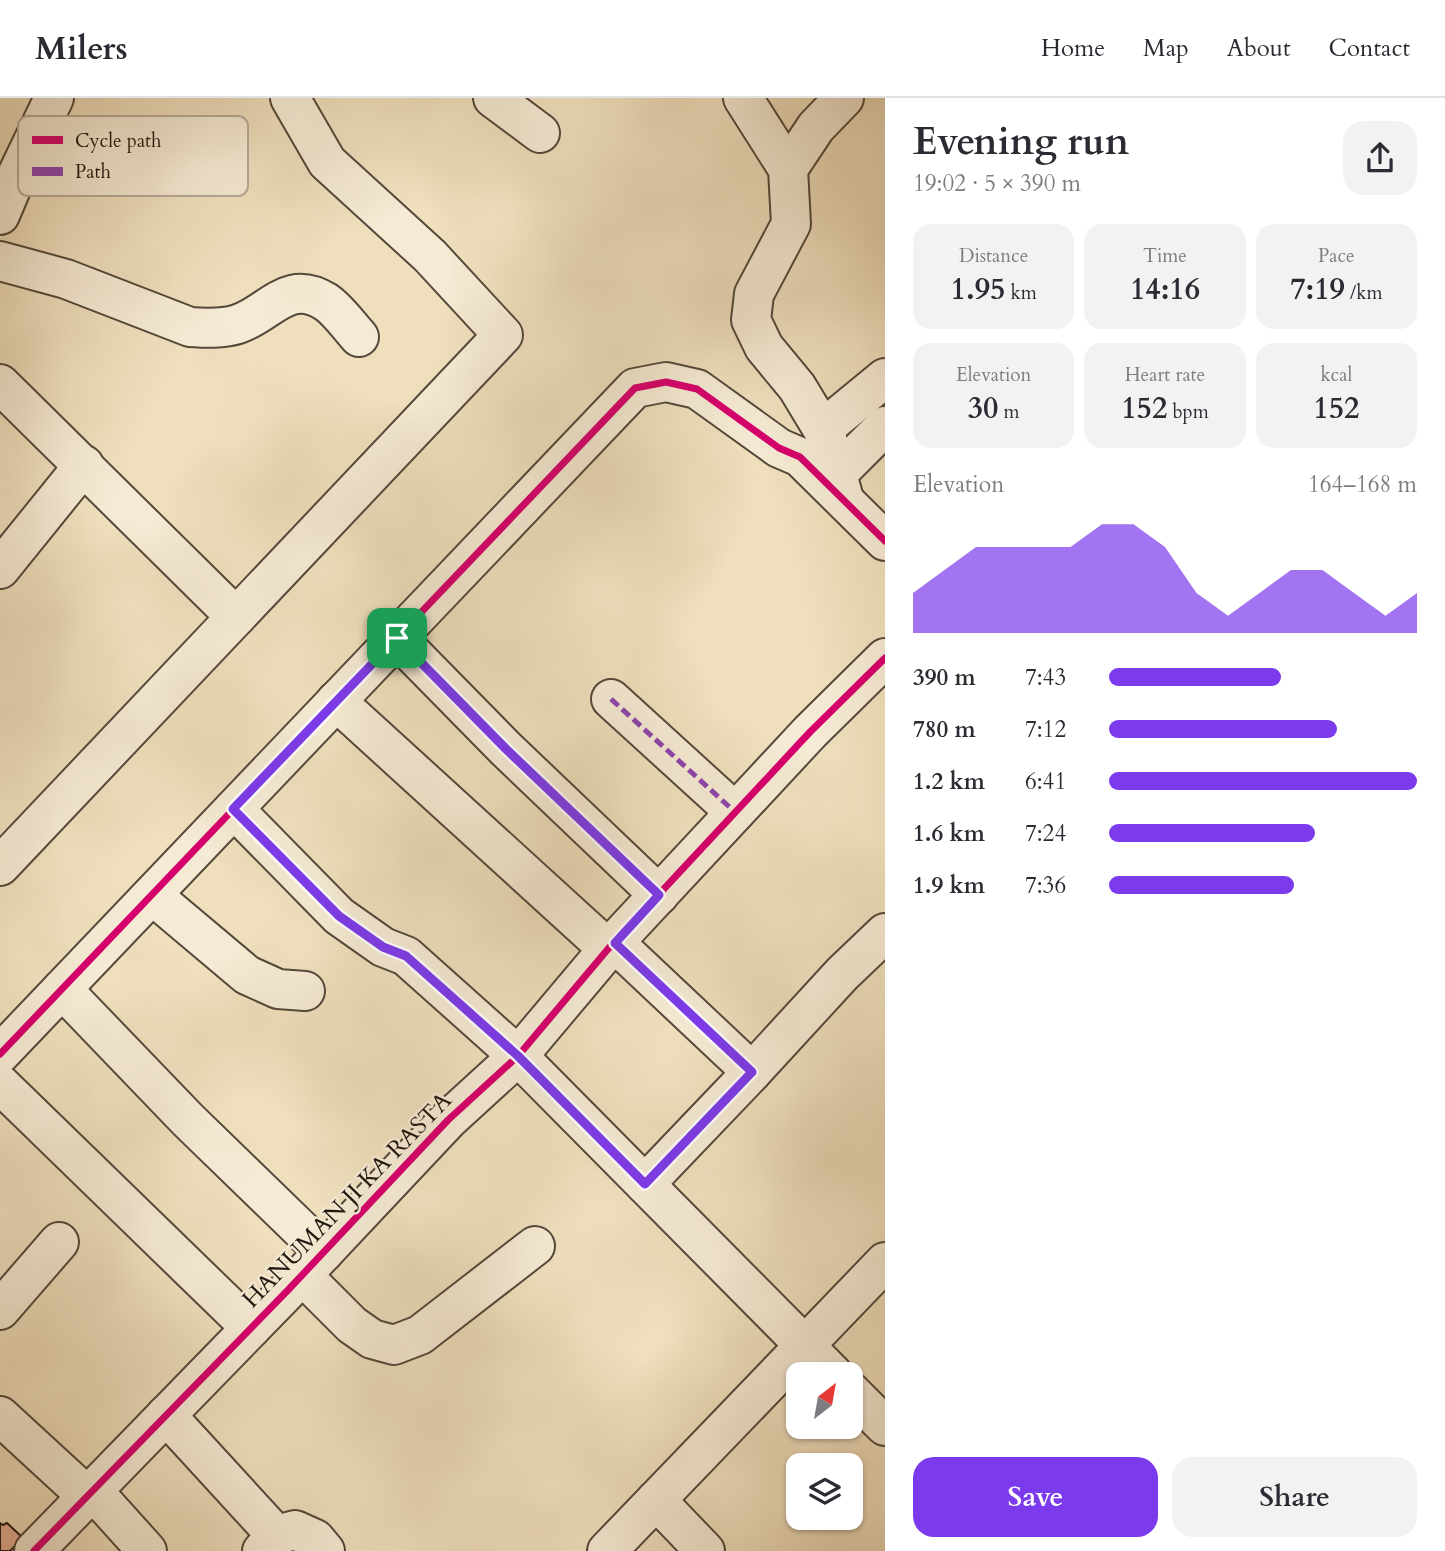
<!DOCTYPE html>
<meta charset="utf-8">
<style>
body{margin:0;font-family:Cardo,serif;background:#f2f2f3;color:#2b2b33;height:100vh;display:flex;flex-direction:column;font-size:26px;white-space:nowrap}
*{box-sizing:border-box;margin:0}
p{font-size:23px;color:#7c7c81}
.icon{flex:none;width:38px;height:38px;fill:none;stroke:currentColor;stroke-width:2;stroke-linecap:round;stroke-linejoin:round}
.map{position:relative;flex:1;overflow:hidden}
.drawer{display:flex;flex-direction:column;background:#fff;width:560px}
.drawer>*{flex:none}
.needle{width:46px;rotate:31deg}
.buttons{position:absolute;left:786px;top:1264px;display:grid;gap:14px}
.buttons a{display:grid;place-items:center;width:77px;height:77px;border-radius:14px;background:#fff;box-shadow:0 2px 5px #0004;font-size:35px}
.pin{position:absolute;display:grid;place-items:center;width:60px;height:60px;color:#fff;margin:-30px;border-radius:14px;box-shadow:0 4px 10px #0006}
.round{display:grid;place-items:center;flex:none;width:74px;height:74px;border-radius:21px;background:#f2f2f3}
.head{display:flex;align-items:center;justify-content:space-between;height:119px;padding:0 28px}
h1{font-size:38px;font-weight:700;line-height:52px}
.metrics{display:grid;grid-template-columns:repeat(3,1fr);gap:10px;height:119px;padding:7px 28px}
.metrics div{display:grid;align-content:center;border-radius:18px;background:#f2f2f3;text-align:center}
.metrics b{font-size:30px;font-weight:700}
.metrics small{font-size:19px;font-weight:400}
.metrics p{font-size:19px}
.chart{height:196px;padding:14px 28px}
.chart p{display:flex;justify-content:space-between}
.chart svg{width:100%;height:126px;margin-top:7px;fill:#7c3aed;opacity:.7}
.action{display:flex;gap:14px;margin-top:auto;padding:14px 28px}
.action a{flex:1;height:80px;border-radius:21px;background:#7c3aed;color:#fff;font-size:28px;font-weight:700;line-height:80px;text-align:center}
.action a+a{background:#f2f2f3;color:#2b2b33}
ul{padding:0 28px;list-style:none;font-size:23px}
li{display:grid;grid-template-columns:112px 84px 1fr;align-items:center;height:52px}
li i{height:18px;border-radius:9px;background:#7c3aed}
header{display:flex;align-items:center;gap:42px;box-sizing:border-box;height:98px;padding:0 35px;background:#fff;border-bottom:2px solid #e1e1e2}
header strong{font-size:33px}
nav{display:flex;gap:38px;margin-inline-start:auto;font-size:24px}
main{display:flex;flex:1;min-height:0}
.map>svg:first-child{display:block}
</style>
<header>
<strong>Milers</strong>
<nav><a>Home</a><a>Map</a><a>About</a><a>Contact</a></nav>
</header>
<main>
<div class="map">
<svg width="885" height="1453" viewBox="0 0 885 1453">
<rect width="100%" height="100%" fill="#efdfbd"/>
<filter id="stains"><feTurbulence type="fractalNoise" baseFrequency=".00286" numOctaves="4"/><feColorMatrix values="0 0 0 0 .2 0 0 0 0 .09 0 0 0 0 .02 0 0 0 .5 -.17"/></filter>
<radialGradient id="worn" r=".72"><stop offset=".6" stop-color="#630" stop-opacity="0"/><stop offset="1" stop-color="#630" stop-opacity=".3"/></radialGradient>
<polygon fill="#e5af95" stroke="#1f160e" stroke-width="2" points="0,1425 3,1427 7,1425 23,1440 10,1453 0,1453"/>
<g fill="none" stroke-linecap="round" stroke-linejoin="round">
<defs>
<g id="minor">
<polyline points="493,0 540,35"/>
<polyline points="743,0 788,71 791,126 754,196 751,222 764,249 797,289 826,337 844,401"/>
<polyline points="788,71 816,29 844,0"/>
<polyline points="0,117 16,79 54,0"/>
<path d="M 0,163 L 66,181 L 190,229 C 205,230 223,231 238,226 C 271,215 287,180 326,204 C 338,212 349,228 359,239"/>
<polyline points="0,286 236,519"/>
<polyline points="823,331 885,280"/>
<polyline points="837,376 885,328"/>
<polyline points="0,471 84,367"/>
<polyline points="397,540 506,651 659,797"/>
<polyline points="611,601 735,714"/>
<polyline points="336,603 608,851"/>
<polyline points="234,711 339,818 383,849 406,858 518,958 833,1276"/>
<polyline points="0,768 503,237 430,158 327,64 290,0"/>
<polyline points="152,797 247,877 278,891 305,893"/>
<polyline points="615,845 752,974"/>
<polyline points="62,891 188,1022 324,1154"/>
<polyline points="0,956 635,290 666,284 697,291 779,350 800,359 885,443"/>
<polyline points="0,986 251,1230"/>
<polyline points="645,1086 752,974 842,876 885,835"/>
<polyline points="302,1177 352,1227 372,1241 394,1247 420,1237 535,1148"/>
<polyline points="0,1212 59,1144"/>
<polyline points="850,1293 885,1328"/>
<polyline points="166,1317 276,1437"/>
<polyline points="0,1318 87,1398"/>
<polyline points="93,1393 147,1453"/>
<polyline points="656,1402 705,1453"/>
<polyline points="34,1453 289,1191 448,1022 518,958 608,851 810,634 885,560"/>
<polyline points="262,1453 276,1437 295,1432 315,1441 325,1453"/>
<polyline points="607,1453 885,1164"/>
</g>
</defs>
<use href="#minor" stroke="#53483a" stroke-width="42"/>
<use href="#minor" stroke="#f5ead4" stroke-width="38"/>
<polyline stroke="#8e44ad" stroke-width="5" stroke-dasharray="10 5" stroke-linecap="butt" points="611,601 735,714"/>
<defs>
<g id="cycleway">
<polyline points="0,956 635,290 666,284 697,291 779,350 800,359 885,443"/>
<polyline points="34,1453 289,1191 448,1022 518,958 608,851 810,634 885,560"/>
</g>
</defs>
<use href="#cycleway" stroke="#f5ead4" stroke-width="11"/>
<use href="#cycleway" stroke="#d6006c" stroke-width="7"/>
</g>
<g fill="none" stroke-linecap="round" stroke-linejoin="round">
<defs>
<polygon id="route" points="397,540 506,651 659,797 615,845 752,974 645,1086 518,958 406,858 383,849 339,818 233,711"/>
</defs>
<use href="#route" stroke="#fff" stroke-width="14"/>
<use href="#route" stroke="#7c3aed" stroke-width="9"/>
</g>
<g text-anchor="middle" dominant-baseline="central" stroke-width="5" stroke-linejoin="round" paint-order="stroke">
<g font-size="24" fill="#1f160e" stroke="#f5ead4">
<text transform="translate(347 1102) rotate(-46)">HANUMAN JI KA RASTA</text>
</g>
</g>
<rect x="18" y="18" width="230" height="80" rx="10" fill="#f5ead4" stroke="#b5aa99" stroke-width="2"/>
<rect x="32" y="38" width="31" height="8" fill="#d6006c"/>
<rect x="32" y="69" width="31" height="9" fill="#8e44ad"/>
<g font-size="19" fill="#1f160e">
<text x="75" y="49">Cycle path</text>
<text x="75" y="80">Path</text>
</g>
<rect width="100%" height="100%" filter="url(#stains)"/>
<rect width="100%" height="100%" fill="url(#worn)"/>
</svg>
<div class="buttons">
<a><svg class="needle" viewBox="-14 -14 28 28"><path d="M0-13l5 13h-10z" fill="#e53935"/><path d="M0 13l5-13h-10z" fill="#7c7c81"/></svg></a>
<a><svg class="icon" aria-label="layers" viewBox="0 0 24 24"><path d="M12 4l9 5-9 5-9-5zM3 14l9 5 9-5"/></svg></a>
</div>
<div class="pin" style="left:397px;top:540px;background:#1e9e55"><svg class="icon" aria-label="arrive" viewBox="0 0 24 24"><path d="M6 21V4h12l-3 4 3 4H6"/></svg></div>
</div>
<section class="drawer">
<div class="head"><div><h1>Evening run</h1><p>19:02 · 5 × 390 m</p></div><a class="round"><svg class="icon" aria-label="share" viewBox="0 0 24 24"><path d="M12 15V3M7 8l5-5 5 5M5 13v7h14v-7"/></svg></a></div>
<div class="metrics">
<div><p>Distance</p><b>1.95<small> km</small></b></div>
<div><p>Time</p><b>14:16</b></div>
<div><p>Pace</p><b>7:19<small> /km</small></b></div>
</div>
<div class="metrics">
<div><p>Elevation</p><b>30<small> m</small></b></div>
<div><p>Heart rate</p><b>152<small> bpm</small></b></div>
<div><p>kcal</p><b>152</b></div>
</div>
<div class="chart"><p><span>Elevation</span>164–168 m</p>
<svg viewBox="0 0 160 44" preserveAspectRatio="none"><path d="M0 44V30L10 22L20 14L30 14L40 14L50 14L60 6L70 6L80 14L90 30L100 38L110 30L120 22L130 22L140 30L150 38L160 30V44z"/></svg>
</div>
<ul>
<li><b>390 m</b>7:43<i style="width:56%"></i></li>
<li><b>780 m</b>7:12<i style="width:74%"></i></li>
<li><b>1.2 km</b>6:41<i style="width:100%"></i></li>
<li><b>1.6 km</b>7:24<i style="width:67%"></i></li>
<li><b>1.9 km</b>7:36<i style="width:60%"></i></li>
</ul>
<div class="action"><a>Save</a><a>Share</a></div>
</section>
</main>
